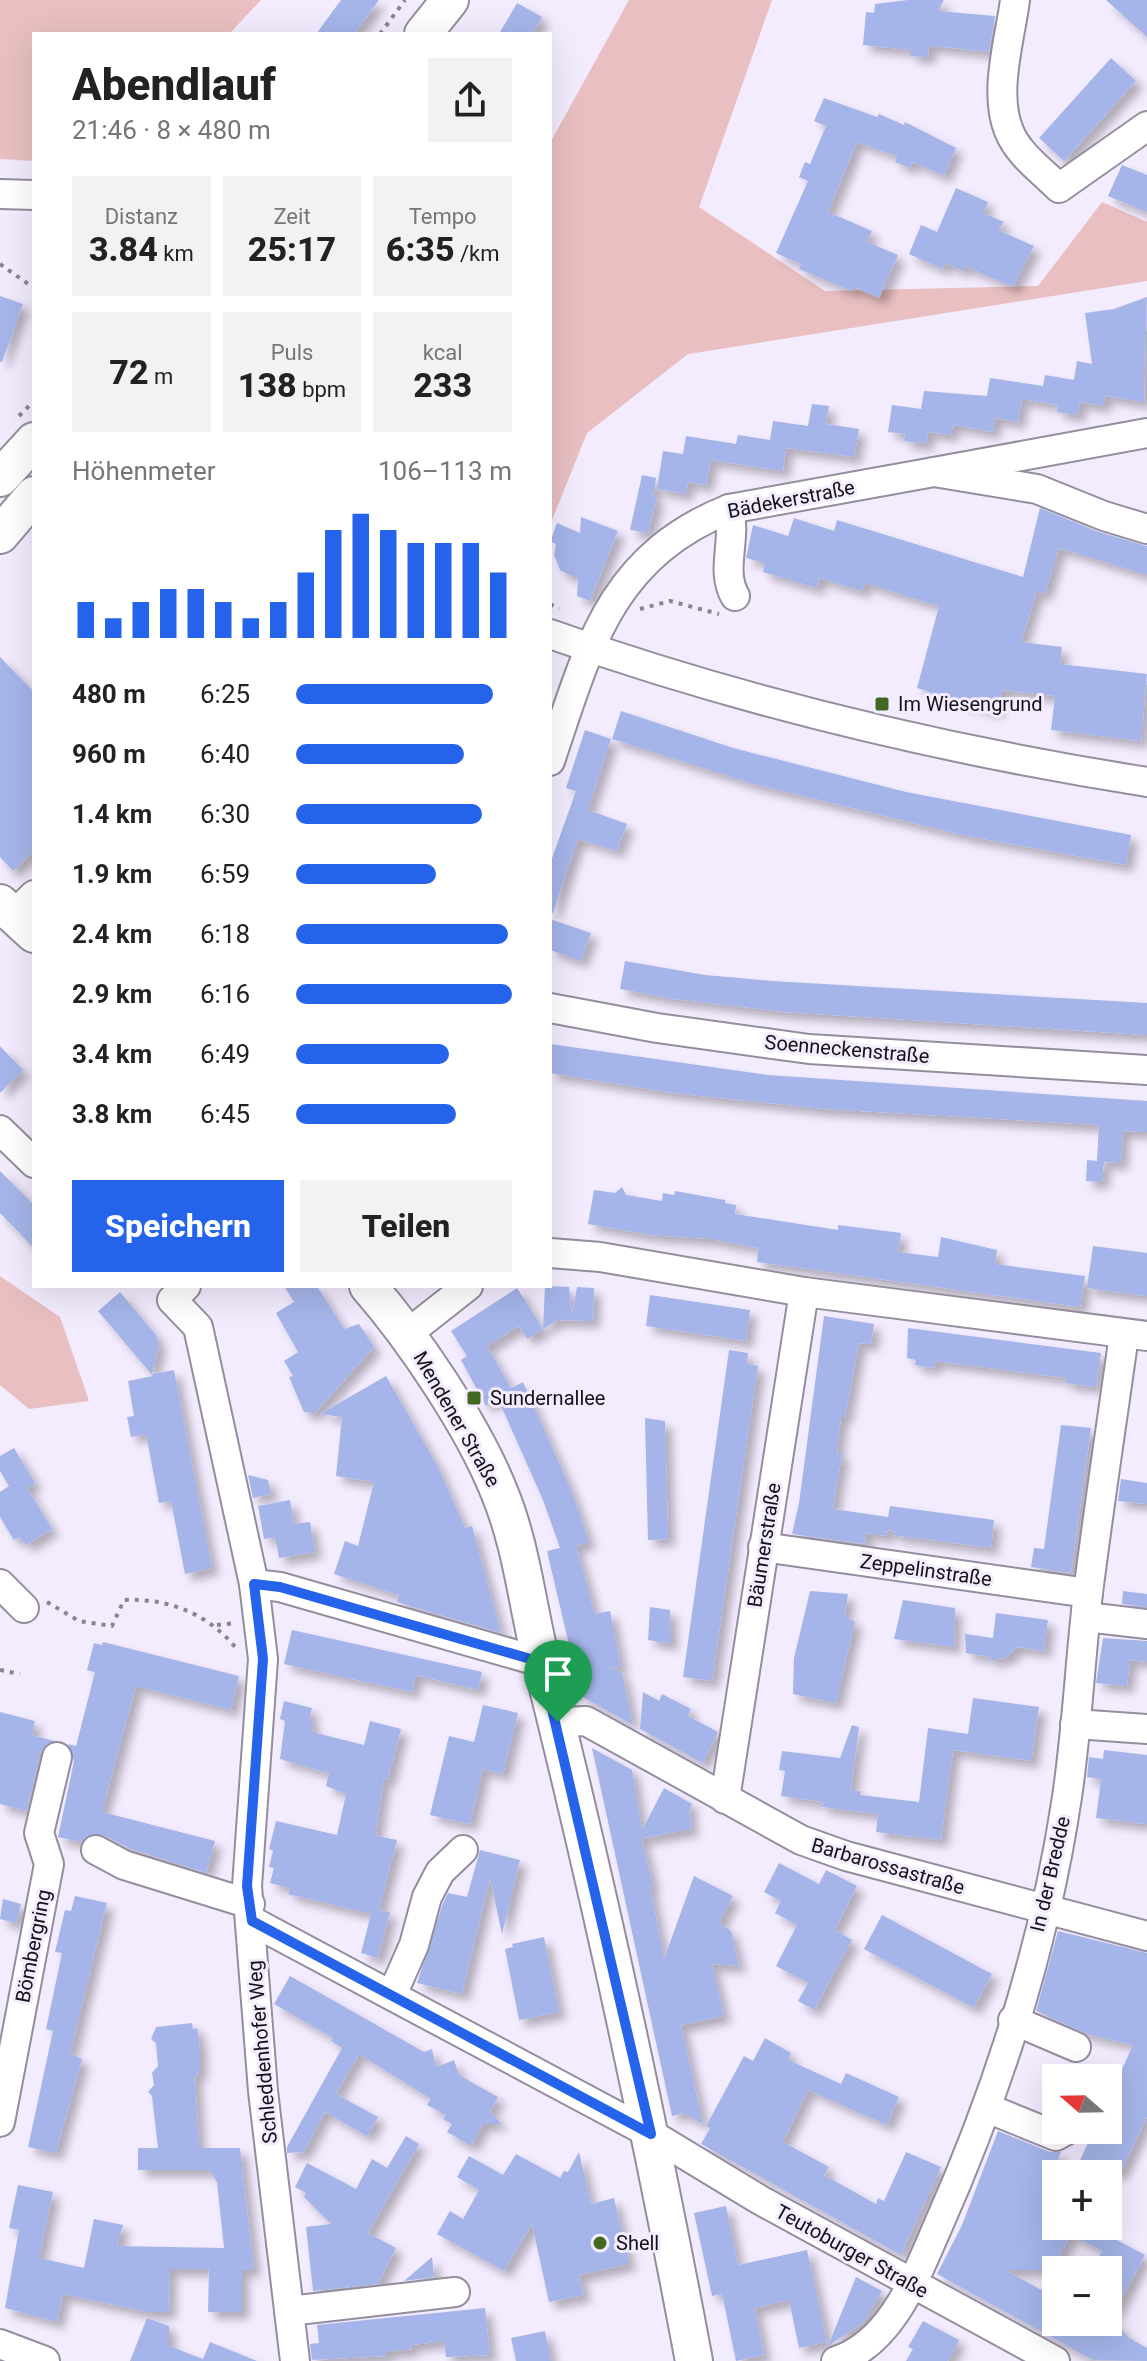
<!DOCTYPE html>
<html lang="de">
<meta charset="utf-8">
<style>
body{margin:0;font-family:Roboto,sans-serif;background:#f2f2f2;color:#222;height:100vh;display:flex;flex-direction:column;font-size:30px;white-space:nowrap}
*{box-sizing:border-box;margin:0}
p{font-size:26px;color:#767676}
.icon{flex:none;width:44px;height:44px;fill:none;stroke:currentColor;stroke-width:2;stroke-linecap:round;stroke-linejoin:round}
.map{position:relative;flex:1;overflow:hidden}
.side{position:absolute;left:32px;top:32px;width:520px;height:1256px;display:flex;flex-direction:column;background:#fff;border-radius:0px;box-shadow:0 8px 32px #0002}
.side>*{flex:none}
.needle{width:52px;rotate:290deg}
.tools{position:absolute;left:1042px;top:2064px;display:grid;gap:16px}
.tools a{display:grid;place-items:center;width:80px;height:80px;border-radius:0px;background:#fff;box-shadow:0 8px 32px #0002;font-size:40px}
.pin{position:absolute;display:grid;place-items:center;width:68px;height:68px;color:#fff;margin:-82px -34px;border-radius:50% 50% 50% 0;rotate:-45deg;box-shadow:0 0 8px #0007}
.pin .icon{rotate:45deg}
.round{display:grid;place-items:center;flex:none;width:84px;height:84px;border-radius:0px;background:#f2f2f2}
.head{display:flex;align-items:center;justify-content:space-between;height:136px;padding:0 40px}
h1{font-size:44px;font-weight:800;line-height:60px}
.figures{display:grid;grid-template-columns:repeat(3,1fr);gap:12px;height:136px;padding:8px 40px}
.figures div{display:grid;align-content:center;border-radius:0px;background:#f2f2f2;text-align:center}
.figures b{font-size:34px;font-weight:800}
.figures small{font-size:22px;font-weight:400}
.figures p{font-size:22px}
.chart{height:224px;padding:16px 40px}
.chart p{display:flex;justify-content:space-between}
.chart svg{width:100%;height:144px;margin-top:8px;stroke:#2563eb;stroke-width:6}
.button{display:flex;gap:16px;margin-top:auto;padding:16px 40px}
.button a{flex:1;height:92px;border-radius:0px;background:#2563eb;color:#fff;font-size:32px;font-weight:800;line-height:92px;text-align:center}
.button a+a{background:#f2f2f2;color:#222}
ul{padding:0 40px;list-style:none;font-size:26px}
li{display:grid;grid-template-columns:128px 96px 1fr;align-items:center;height:60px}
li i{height:20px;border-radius:10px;background:#2563eb}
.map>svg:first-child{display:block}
</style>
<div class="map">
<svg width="1147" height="2361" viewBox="0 0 1147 2361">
<defs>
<filter id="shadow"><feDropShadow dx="7" dy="7" stdDeviation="4" flood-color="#0004"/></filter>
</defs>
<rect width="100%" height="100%" fill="#f3ebfe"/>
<g fill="#e9bfc1">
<polygon points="0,0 261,0 229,34 34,34 34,161 0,159"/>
<polygon points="629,0 772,0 699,207 825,291 1038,286 1102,202 1147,222 1147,281 688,354 587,433 550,525 550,143"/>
<polygon points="0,1276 60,1317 89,1401 29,1409 0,1385"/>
</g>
<g fill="#a5b5e9" fill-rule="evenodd" filter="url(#shadow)">
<polygon points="341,0 379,0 354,34 316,34"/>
<polygon points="908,0 944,0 938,11 995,16 989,52 933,46 929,48 928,57 911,56 911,50 863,45 866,12 874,13 875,4"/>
<polygon points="1106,0 1147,0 1147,37"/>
<polygon points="517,3 542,17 533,34 499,34"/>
<polygon points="1111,58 1136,81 1064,161 1039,138"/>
<polygon points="824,98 877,117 879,114 904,125 905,122 956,148 944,176 913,162 910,168 895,162 897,156 857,142 828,212 872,231 867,242 898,255 879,298 854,287 852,291 799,269 801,264 776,253 808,181 799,177 805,162 810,164 826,126 814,121"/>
<polygon points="1122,165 1147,175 1147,212 1108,196"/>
<polygon points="956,188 988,202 983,213 1004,222 998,230 1034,246 1013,287 965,266 963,271 945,263 943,269 909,254 921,225 937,232"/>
<polygon points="0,296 23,304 2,362 0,362"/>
<polygon points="1147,297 1144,402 1105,396 1103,406 1080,402 1078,415 1057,412 1058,405 1022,399 1018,422 995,418 993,432 953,425 951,435 928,432 926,444 904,441 905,434 888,432 892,405 921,409 924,391 987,396 990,378 1043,386 1045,375 1074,380 1077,361 1092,364 1085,313 1114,309"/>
<polygon points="812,404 829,406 826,424 859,429 854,457 786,448 783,471 711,460 706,485 688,482 686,494 657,489 663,451 683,454 686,436 736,444 738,435 770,440 773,421 808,426"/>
<polygon points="642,475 656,478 653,497 657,498 648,533 630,530"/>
<polygon points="1040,508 1099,532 1147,546 1147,575 1059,548 1045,594 1037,591 1021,642 1062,647 1060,664 1147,674 1141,741 1051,730 1055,696 1003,690 995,711 917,688 939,606 865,583 862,591 820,578 817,588 763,572 765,563 746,558 753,525 788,536 794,518 834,531 837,520 1023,577"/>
<polygon points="581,517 618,531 590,601 577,596 578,579 560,570 554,555 556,544 550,542 557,523 580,533"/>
<polygon points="0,657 34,692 34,851 13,871 0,857"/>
<polygon points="621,711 733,748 906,792 1131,835 1126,865 967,836 754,784 612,739"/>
<polygon points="585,730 611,739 588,810 627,824 617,851 578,839 553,913 550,913 550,864 576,791 566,788"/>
<polygon points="550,919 591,933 581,961 550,950"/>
<polygon points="625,961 705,975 772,981 1147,1003 1147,1035 785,1012 674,999 620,989"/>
<polygon points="550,1044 768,1075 1147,1101 1147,1132 1123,1131 1121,1163 1104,1162 1102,1182 1086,1181 1087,1160 1097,1161 1099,1125 825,1109 673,1093 550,1073"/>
<polygon points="0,1046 23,1070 0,1093"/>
<polygon points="0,1171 34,1205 34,1248 0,1213"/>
<polygon points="622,1187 626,1195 662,1201 663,1193 674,1195 675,1191 725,1200 725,1203 736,1205 735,1214 838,1230 838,1225 901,1233 898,1252 938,1257 941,1237 997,1250 995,1264 1085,1276 1080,1307 757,1262 758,1248 711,1239 650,1235 588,1224 594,1190 615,1193"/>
<polygon points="1093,1246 1147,1253 1147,1296 1087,1288"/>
<polygon points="284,1286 317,1286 344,1329 359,1324 374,1347 315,1413 304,1412 289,1377 293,1376 284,1361 298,1352 276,1313 294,1302"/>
<polygon points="545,1286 569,1287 572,1315 577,1287 594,1288 593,1321 558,1320 543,1329"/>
<polygon points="517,1288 543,1329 527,1339 519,1326 487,1346 511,1388 523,1382 571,1490 589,1542 576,1546 595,1614 610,1611 621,1668 609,1666 622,1673 633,1725 581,1696 547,1551 560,1548 543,1500 498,1399 486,1406 461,1360 467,1356 451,1331"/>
<polygon points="120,1292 156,1335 159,1346 152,1374 174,1370 212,1568 185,1574 171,1501 159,1503 146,1434 131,1437 127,1417 134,1416 128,1381 153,1376 98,1311"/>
<polygon points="650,1295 750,1310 746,1341 646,1326"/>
<polygon points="824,1316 874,1324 871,1344 859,1343 845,1417 841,1417 837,1453 842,1454 833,1509 888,1517 890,1506 994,1520 991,1548 893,1535 894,1532 888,1530 886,1536 866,1533 865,1544 792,1534 799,1503"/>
<polygon points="908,1328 1101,1353 1096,1387 1065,1383 1066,1378 935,1361 934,1368 915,1365 916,1360 907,1358"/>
<polygon points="729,1350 748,1353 747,1364 758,1366 712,1681 683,1677"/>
<polygon points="386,1376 437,1465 465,1528 472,1526 501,1633 397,1602 399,1595 334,1574 345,1541 358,1546 374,1482 336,1476 342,1417 320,1414"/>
<polygon points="645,1418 665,1421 668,1539 648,1540"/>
<polygon points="1061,1425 1091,1428 1071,1573 1031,1567 1034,1548 1044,1549"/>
<polygon points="14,1448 35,1483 27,1488 52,1529 26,1545 20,1537 14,1540 0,1517 0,1492 9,1486 0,1471 0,1456"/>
<polygon points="248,1475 268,1480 271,1494 253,1498"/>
<polygon points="1121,1479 1147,1483 1147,1504 1118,1501"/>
<polygon points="290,1500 294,1524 310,1522 315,1552 279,1558 275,1537 264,1539 258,1506"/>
<polygon points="810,1591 848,1594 845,1616 855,1622 836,1703 793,1694 794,1658"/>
<polygon points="1123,1591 1147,1594 1147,1607 1122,1604"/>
<polygon points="903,1600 955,1608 954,1647 894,1639"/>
<polygon points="650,1607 670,1610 671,1644 648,1640"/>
<polygon points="996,1613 1048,1620 1044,1651 1017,1647 1007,1657 990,1661 991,1657 966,1653 965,1634 993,1638"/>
<polygon points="292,1630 482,1672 478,1690 416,1675 412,1692 284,1664"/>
<polygon points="1103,1638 1147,1641 1147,1662 1130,1660 1127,1686 1096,1683"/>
<polygon points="103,1642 239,1676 231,1710 136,1686 102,1812 215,1841 206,1873 131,1849 103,1835 88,1835 81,1842 58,1837 74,1761 68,1744 76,1746 95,1672 87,1670 94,1643 102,1645"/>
<polygon points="643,1692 659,1701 662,1694 691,1709 688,1716 718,1732 703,1763 640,1729"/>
<polygon points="973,1698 1039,1707 1032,1756 1031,1761 953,1750 941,1840 876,1832 878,1814 822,1807 823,1802 781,1796 785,1771 779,1770 782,1751 840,1758 852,1725 859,1727 851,1790 860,1791 860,1795 919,1802 928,1728 968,1734"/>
<polygon points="284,1701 312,1708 309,1721 314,1722 312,1732 364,1745 370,1721 401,1729 388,1780 384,1779 378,1818 376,1836 397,1840 379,1910 390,1912 378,1958 361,1953 371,1914 288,1894 290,1888 270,1883 274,1868 269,1867 273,1851 269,1849 276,1821 337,1835 346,1794 326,1786 329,1773 280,1759 285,1721 280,1719"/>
<polygon points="483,1705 518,1713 503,1774 483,1769 470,1824 430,1815 449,1736 474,1742"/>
<polygon points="0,1712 35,1721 32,1735 54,1741 40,1753 27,1811 0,1804"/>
<polygon points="592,1748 632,1770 642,1830 664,1788 692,1804 689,1811 692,1829 643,1838 642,1841 653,1885 650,1886 664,1959 694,1876 733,1896 719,1923 731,1931 739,1966 712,1964 724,2016 681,2025 703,2124 683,2113 672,2116"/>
<polygon points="1104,1750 1147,1755 1147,1824 1096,1818 1101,1779 1087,1777 1089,1757 1103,1759"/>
<polygon points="480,1850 520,1860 502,1934 490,1878 462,1994 417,1983 443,1903 448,1893 467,1897"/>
<polygon points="779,1863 819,1884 826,1870 857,1886 835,1930 852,1940 814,2010 798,2001 808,1983 776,1966 797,1925 775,1913 781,1901 764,1892"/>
<polygon points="75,1896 107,1903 70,2054 82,2059 56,2153 28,2147 53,2031 46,2029 62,1953 55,1952 65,1910 71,1911"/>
<polygon points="3,1899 21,1904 16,1923 0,1919"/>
<polygon points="882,1915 992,1974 974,2008 864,1949"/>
<polygon points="1058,1931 1147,1953 1147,2117 1120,2174 1080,2160 1094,2130 1108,2130 1108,2100 1133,2045 1086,2034 1036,2011"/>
<polygon points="544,1937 559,2012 519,2020 505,1949 513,1947 512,1944"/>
<polygon points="290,1976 424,2052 432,2049 436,2067 454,2060 459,2075 498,2097 490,2111 501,2124 483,2124 471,2146 447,2132 452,2124 443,2119 446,2115 427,2105 431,2099 359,2054 336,2094 378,2117 367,2136 325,2112 304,2152 287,2153 287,2147 342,2048 331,2041 333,2038 274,2004"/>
<polygon points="192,2023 193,2029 197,2028 200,2047 200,2071 195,2077 199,2148 240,2148 254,2270 242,2270 242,2312 208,2312 209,2269 170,2269 169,2312 147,2312 63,2294 57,2322 5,2308 19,2230 9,2228 18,2185 53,2192 39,2258 84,2268 94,2219 123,2225 117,2246 224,2248 217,2182 209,2170 138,2170 138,2148 158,2148 152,2096 148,2092 154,2085 152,2073 158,2066 156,2043 151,2039 156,2027"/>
<polygon points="765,2038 791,2053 788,2060 841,2084 846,2073 899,2097 887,2125 808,2090 783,2142 829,2167 824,2175 876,2204 878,2198 884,2201 906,2152 941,2167 901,2255 701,2144 710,2128 706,2126 744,2056 753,2061"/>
<path d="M 998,2131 L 1050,2152 L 1061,2152 L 1049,2183 L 1056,2186 L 1056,2226 L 1090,2226 L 1145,2255 L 1109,2322 L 1116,2322 L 1129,2338 L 1147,2348 L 1147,2361 L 1093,2360 L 937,2274 L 962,2225 ZM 1071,2234 L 1102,2251 L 1092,2270 L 1108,2270 L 1108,2322 L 1056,2322 L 1056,2298 L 1005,2270 L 1052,2270 Z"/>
<polygon points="406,2136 419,2144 368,2233 396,2248 378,2284 313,2291 306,2227 331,2224 304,2197 306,2193 295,2187 307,2163 356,2189 372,2159 387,2168"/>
<polygon points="579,2152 591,2204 614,2198 629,2264 579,2275 584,2295 549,2302 532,2224 504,2271 437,2234 450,2211 463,2219 479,2190 457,2177 469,2156 503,2175 516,2154 560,2178 564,2171 568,2172"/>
<polygon points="726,2206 738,2265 807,2250 827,2342 799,2348 789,2300 755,2308 764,2355 736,2361 722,2294 712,2296 694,2213"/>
<polygon points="432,2257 434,2277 404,2281"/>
<polygon points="856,2277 882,2291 863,2323 828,2346"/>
<polygon points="485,2308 490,2355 446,2357 444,2341 411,2345 412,2349 386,2352 386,2356 312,2360 310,2344 319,2343 317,2325"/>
<polygon points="147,2318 169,2326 169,2346 203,2359 210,2342 257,2361 130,2361"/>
<polygon points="923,2321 959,2340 948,2361 906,2361 913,2349 908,2347"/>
<polygon points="545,2331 551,2361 516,2361 511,2338"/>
</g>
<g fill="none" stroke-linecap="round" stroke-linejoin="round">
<defs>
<g id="minor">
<path d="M 1015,0 C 1010,39 993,93 1009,131 C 1018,154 1042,171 1059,188 L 1147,126"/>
<polyline points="0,194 34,195"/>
<polyline points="1147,433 934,472 1037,489 1104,516 1147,529"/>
<path d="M 729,509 C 737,539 720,570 735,596"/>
<path d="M 550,634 C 743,702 945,750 1147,782"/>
<path d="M 550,761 C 588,649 609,557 729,509 L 934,472"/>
<polyline points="14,915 34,895"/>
<polyline points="550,1008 657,1028 809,1049 1147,1070"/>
<polyline points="0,1130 34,1163"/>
<polyline points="550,1253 600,1257 804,1292 1147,1336"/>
<polyline points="186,1286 172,1300 198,1327 254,1584 263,1659 247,1886 263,2091 295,2361"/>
<polyline points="407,1334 468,1286"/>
<polyline points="763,1547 1088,1593"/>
<polyline points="0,1584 24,1608"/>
<polyline points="254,1584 280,1587 541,1662"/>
<polyline points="1086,1617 1147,1624"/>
<polyline points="558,1722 586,1721 801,1840 846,1856 1147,1936"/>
<polyline points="1075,1724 1147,1729"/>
<polyline points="725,1799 804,1292"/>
<polyline points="96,1850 124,1865 250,1904"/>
<polyline points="252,1921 651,2134 760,2200 1055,2361"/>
<polyline points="392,1995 414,1945 427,1897 440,1872 463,1850"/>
<polyline points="1013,2020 1076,2047"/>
<polyline points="987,2108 1056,2136 1067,2130"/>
<polyline points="0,2122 49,1864 39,1833 57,1757"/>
<polyline points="289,2311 455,2292"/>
<polyline points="0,2344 45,2361"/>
<path d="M 836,2361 C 892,2343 916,2276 938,2226 C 998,2091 1045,1944 1067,1797 C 1077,1730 1080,1661 1088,1593 C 1099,1506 1112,1421 1124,1335"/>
</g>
<g id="major">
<polyline points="423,34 450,0"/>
<polyline points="0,478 34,441"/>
<polyline points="0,535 34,495"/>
<polyline points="0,903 34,934"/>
<path d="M 368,1286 C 414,1339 472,1425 498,1489 C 522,1545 527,1606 542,1664 C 600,1895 650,2127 694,2361"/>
</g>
</defs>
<use href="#minor" stroke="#948d9e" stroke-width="32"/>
<use href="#major" stroke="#948d9e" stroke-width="40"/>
<g stroke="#898491" stroke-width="4" stroke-dasharray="4 6" stroke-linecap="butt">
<polyline points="380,34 405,0"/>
<polyline points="0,264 34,288"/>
<polyline points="19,416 34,401"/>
<polyline points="550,604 559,609"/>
<polyline points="640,609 670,601 719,614"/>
<path d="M 47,1602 L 79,1621 L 112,1626 L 124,1600 C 169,1598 208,1614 236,1648"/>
<polyline points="217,1625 235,1623"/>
<polyline points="0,1670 20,1674"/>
</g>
<use href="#minor" stroke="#fff" stroke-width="28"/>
<use href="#major" stroke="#fff" stroke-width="36"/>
</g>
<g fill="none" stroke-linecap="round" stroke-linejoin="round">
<defs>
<polygon id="route" points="254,1584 280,1587 541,1662 651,2134 252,1921 247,1886 263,1659"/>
</defs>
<use href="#route" stroke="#fff" stroke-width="16"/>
<use href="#route" stroke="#2563eb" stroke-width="10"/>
</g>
<g fill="#426822" stroke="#f3ebfe" stroke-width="3">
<rect x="874" y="696" width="16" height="16" rx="4"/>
<rect x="466" y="1390" width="16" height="16" rx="4"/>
<circle cx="600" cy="2243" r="8"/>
</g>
<g text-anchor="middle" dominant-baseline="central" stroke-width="6" stroke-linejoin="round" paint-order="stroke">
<g font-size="20" fill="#141117" stroke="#f3ebfe">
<text transform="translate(791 499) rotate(-11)">Bädekerstraße</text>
<text transform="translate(847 1049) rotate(5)">Soenneckenstraße</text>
<text transform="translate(457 1419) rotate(60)">Mendener Straße</text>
<text transform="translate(764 1545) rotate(-81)">Bäumerstraße</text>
<text transform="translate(926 1570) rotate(8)">Zeppelinstraße</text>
<text transform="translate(888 1866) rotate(16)">Barbarossastraße</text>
<text transform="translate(1050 1874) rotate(-77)">In der Bredde</text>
<text transform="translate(33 1946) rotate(-79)">Bömbergring</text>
<text transform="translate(262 2052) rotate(-95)">Schleddenhofer Weg</text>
<text transform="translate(852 2251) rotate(29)">Teutoburger Straße</text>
</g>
<g font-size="20" fill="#141117" stroke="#f3ebfe" text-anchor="start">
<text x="898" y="704">Im Wiesengrund</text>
<text x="490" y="1398">Sundernallee</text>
<text x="616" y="2243">Shell</text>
</g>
</g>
</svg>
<div class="tools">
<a><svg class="needle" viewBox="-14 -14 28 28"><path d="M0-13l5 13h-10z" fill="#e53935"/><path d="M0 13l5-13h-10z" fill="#767676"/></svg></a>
<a>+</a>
<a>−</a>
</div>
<div class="pin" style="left:558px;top:1722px;background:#1e9e55"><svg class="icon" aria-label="arrive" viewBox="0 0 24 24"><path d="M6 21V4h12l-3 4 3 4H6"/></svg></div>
<section class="side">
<div class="head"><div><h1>Abendlauf</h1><p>21:46 · 8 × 480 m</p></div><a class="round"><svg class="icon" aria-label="share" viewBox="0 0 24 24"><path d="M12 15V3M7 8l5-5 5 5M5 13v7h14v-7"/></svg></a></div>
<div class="figures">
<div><p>Distanz</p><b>3.84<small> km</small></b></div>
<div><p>Zeit</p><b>25:17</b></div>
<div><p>Tempo</p><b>6:35<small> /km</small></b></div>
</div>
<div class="figures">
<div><b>72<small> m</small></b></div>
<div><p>Puls</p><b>138<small> bpm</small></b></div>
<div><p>kcal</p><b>233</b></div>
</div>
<div class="chart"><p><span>Höhenmeter</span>106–113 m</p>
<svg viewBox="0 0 160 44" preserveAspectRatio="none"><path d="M5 44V33M15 44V38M25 44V33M35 44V29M45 44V29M55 44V33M65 44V38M75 44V33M85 44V24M95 44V11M105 44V6M115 44V11M125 44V15M135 44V15M145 44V15M155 44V24"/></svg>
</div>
<ul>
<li><b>480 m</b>6:25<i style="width:91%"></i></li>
<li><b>960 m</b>6:40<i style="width:78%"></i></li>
<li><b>1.4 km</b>6:30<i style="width:86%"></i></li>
<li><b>1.9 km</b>6:59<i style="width:65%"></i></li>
<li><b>2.4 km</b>6:18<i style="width:98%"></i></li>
<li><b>2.9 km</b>6:16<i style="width:100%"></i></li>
<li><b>3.4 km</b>6:49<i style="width:71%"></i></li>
<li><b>3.8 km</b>6:45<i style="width:74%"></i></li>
</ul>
<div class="button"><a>Speichern</a><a>Teilen</a></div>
</section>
</div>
